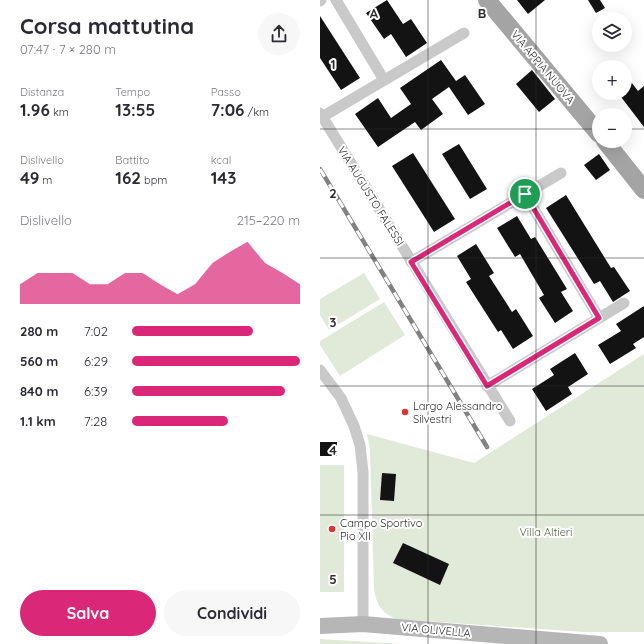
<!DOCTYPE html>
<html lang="it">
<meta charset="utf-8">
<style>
body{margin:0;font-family:Quicksand,sans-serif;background:#f7f7f7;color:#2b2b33;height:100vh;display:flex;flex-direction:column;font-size:15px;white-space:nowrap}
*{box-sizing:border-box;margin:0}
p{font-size:13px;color:#7c7c81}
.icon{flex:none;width:22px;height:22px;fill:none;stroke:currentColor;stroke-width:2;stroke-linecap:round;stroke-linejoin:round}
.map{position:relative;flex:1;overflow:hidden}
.sheet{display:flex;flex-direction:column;background:#fff;width:320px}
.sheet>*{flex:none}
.buttons{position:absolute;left:272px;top:12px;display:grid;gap:8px}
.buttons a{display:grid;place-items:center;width:40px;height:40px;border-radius:50%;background:#fff;box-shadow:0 4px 16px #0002;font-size:20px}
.pin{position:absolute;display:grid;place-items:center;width:34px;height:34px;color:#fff;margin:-17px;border:2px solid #fff;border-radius:50%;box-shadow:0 1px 4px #0007}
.round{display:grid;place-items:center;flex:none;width:42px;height:42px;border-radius:21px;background:#f7f7f7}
.headline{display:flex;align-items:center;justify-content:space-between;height:68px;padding:0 20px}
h1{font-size:22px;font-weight:700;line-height:30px}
.stats{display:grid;grid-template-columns:repeat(3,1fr);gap:6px;height:68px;padding:4px 20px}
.stats div{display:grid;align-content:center}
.stats b{font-size:17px;font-weight:700}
.stats small{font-size:11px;font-weight:400}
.stats p{font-size:11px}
.chart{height:112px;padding:8px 20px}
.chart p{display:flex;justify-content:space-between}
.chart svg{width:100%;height:72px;margin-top:4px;fill:#db2777;opacity:.7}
.button{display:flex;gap:8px;margin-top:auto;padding:8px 20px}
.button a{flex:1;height:46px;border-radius:24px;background:#db2777;color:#fff;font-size:16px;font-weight:700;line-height:46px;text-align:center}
.button a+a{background:#f7f7f7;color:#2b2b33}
ul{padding:0 20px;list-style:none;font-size:13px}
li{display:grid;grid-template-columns:64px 48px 1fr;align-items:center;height:30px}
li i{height:10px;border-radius:5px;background:#db2777}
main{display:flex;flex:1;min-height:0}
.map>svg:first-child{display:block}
</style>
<main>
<section class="sheet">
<div class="headline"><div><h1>Corsa mattutina</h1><p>07:47 · 7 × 280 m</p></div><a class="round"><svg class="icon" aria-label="share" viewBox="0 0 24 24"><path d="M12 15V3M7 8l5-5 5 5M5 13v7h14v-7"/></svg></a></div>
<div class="stats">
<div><p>Distanza</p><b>1.96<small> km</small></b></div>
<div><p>Tempo</p><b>13:55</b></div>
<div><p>Passo</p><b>7:06<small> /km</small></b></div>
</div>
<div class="stats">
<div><p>Dislivello</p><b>49<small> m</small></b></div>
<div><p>Battito</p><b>162<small> bpm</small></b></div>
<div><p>kcal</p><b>143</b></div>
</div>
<div class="chart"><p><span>Dislivello</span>215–220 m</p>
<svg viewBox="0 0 160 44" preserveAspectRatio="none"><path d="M0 44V32L10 25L20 25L30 25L40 32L50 32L60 25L70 25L80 32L90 38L100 32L110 19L120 12L130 6L140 19L150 25L160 32V44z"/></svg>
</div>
<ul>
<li><b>280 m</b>7:02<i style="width:72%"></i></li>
<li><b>560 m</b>6:29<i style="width:100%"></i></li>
<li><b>840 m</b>6:39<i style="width:91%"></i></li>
<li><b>1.1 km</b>7:28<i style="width:57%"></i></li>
</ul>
<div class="button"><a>Salva</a><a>Condividi</a></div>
</section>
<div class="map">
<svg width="324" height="644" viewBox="0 0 324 644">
<rect width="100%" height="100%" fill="#fff"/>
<g fill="#e1ead9">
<polygon points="44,273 60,299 9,330 0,315 0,299"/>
<polygon points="64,302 85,335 20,376 0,345 0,341"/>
<path d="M 324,354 L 324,632 L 264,632 L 76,619 C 61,612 57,605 54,590 L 50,450 L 47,434 L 154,463 Z"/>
<rect x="0" y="465" width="24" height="127"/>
<polygon points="0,639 83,644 0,644"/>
</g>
<g fill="#131313">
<polygon points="67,0 83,24 91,19 107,43 86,57 71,34 64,39 46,13"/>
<polygon points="197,0 225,0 208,14"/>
<polygon points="268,0 280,0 285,8 276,13"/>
<polygon points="0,16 40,78 21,90 0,58"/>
<polygon points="121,60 136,81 145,75 165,104 148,115 129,87 112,99 123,114 101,130 95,122 58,147 35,114 58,98 71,118 91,104 80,88"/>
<polygon points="212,70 235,99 219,112 196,84"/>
<polygon points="305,74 318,91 324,86 324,127 298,93 305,93"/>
<polygon points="139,144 167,189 150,199 122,154"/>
<polygon points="93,153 135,219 114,232 72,166"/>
<polygon points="279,154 290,170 276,180 264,165"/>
<polygon points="246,195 291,268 294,267 310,291 293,302 280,281 274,284 226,208"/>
<polygon points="197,216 211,239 215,237 247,289 241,292 253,311 235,323 219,298 224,295 200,254 195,257 177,228"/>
<polygon points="156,244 174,273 169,276 192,312 196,309 213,336 193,349 181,330 178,332 146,282 151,279 137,256"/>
<polygon points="324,306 324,337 313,344 316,348 290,364 278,345 301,331 296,324"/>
<polygon points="255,353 268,374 248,387 252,394 226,411 212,389 234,375 230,369"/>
<rect x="0" y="442" width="17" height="14"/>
<polygon points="62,473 76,474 74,501 60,500"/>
<polygon points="83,543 129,564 120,585 73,563"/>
</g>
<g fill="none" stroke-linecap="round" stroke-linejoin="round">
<g stroke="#c9c9c9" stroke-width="11">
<polyline points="16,0 64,80"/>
<polyline points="0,1 1,0"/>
<polyline points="0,113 190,421"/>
<polyline points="2,117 144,33"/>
<polyline points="205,194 279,318"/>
<polyline points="91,262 241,173"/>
<polyline points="0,370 21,398 34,426 40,445 43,472 43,624"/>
<polyline points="167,386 304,303"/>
</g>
<polyline stroke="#b6b6b6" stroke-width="16" points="0,626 43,624 280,644"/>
<g stroke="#a4a4a4" stroke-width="18">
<polyline points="167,0 279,134"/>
<polyline points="285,141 324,190"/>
</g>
<defs>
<polyline id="rail" points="0,169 167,447"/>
</defs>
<use href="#rail" stroke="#818181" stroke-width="4.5"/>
<use href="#rail" stroke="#fff" stroke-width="3" stroke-dasharray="9" stroke-linecap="butt"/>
</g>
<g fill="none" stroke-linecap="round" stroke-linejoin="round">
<defs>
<polygon id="route" points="205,194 279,318 167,386 91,262"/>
</defs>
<use href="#route" stroke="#fff" stroke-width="8"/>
<use href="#route" stroke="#db2777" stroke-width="5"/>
</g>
<path fill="none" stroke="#2c2c2c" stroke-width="1" stroke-opacity="0.55" d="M 108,0 L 108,644M 216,0 L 216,644M 0,129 L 279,129M 305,129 L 324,129M 0,258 L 324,258M 0,386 L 324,386M 0,515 L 324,515"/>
<g fill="#e03231" stroke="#fff" stroke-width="1.5">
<circle cx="85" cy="412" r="4"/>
<circle cx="12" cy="529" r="4"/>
</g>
<g text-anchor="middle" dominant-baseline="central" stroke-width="4" stroke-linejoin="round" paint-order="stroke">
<g font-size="11" fill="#2c2c2c" stroke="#fff">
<text transform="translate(223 67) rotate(50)">VIA APPIA NUOVA</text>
<text transform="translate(51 196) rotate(58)">VIA AUGUSTO FALESSI</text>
<text transform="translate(116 630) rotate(5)">VIA OLIVELLA</text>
</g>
<g font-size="11" fill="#2c2c2c" stroke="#fff" text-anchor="start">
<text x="93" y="406">Largo Alessandro<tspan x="93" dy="13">Silvestri</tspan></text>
<text x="20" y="523">Campo Sportivo<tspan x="20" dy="13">Pio XII</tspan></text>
</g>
<g font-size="11" fill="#4c663b" stroke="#fff">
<text x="226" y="532">Villa Altieri</text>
</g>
</g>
<g font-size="13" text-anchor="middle" font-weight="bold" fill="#2c2c2c" stroke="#fff" stroke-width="4" stroke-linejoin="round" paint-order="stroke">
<text x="54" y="18">A</text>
<text x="162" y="18">B</text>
<text x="13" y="69">1</text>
<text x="13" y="198">2</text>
<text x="13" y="327">3</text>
<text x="13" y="455">4</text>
<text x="13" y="584">5</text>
</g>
</svg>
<div class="buttons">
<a><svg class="icon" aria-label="layers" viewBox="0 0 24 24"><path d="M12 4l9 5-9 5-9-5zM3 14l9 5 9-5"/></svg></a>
<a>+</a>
<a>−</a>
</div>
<div class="pin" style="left:205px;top:194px;background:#1e9e55"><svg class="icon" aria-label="arrive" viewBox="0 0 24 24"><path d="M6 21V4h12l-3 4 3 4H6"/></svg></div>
</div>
</main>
